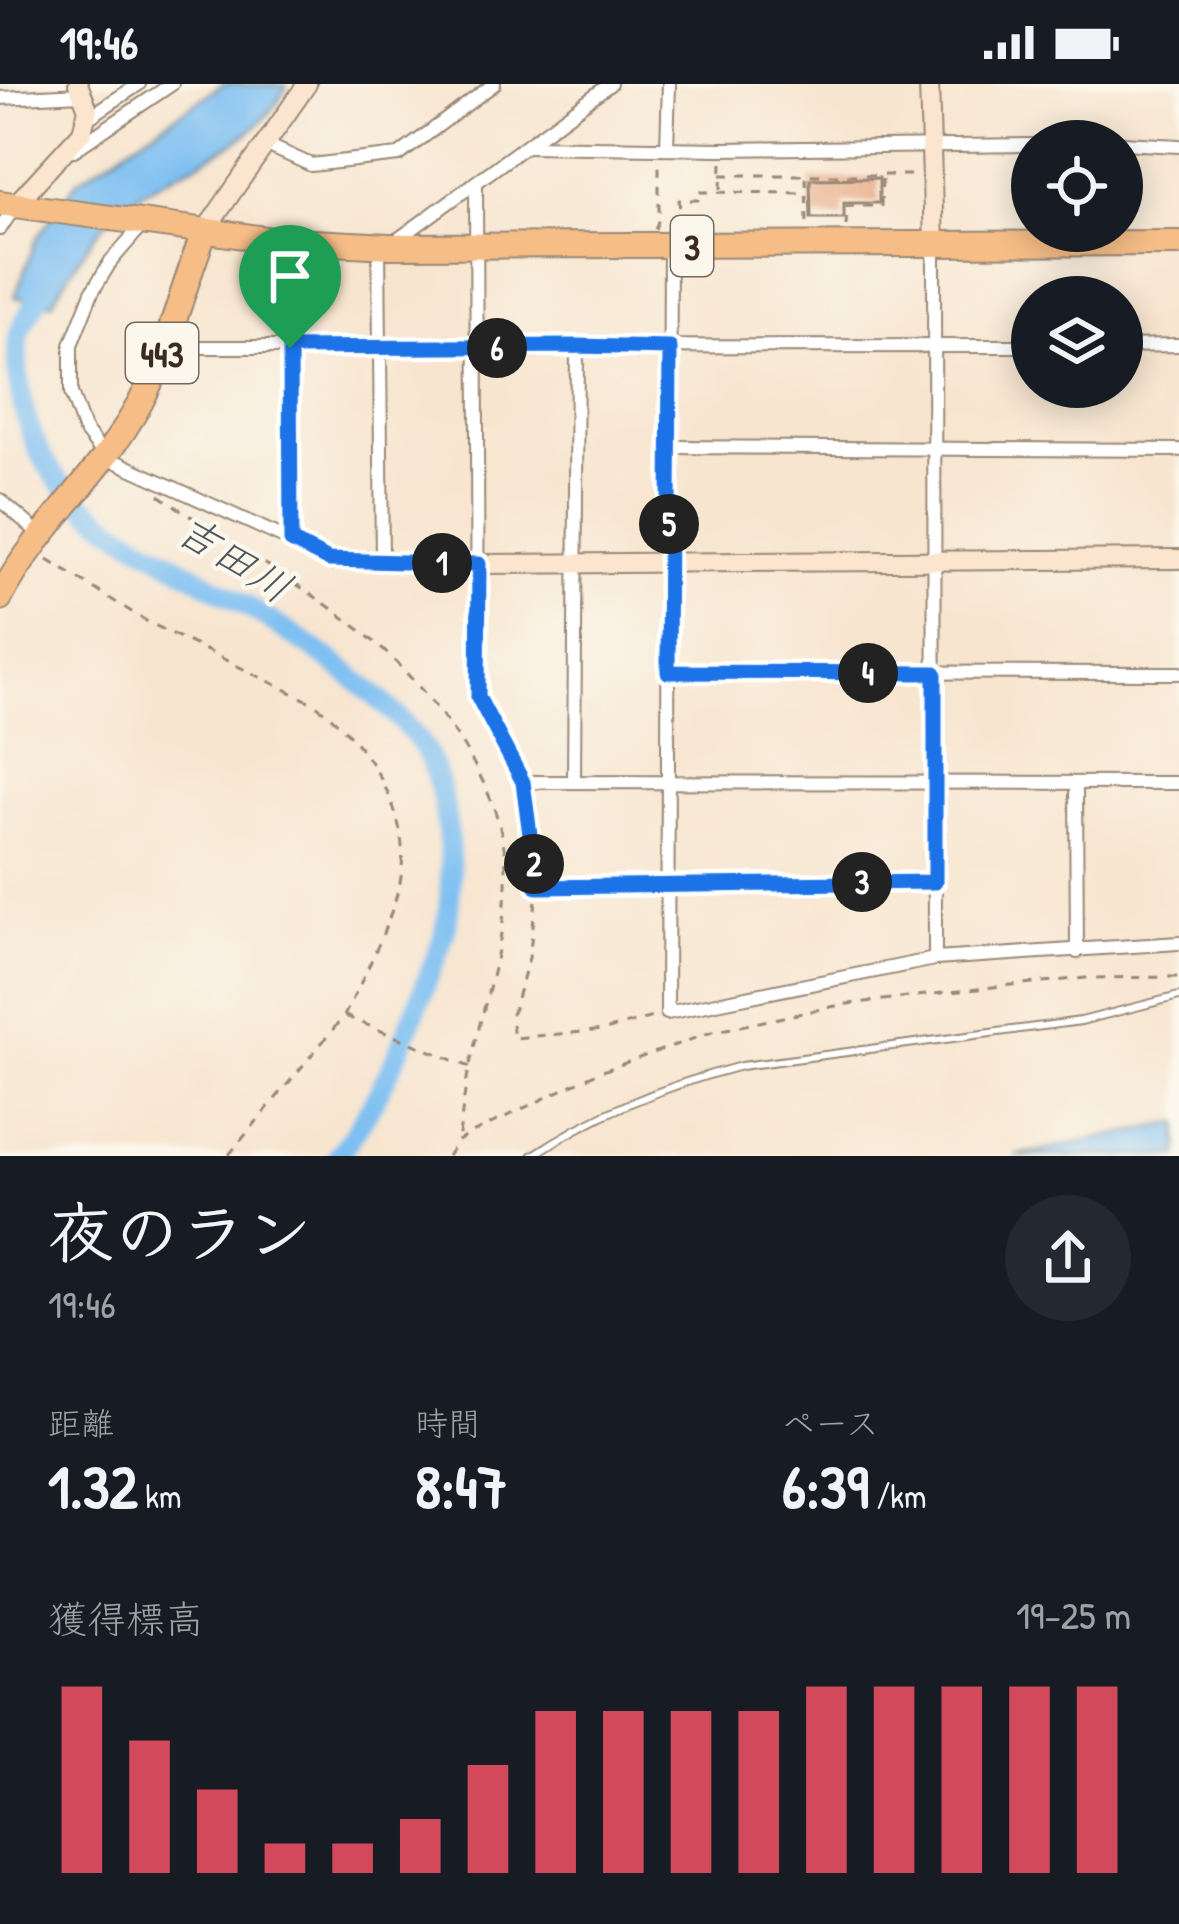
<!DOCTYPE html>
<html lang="ja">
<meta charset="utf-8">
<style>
body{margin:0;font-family:"Patrick Hand","Klee One",sans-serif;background:#242831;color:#f1f3f6;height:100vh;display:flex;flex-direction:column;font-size:45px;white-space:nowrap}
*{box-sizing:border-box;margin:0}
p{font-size:39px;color:#9ea1a6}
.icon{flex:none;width:66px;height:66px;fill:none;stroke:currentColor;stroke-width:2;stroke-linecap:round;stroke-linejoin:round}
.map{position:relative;height:1072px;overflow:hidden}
.sheet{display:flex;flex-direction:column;background:#171b24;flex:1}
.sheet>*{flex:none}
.fabs{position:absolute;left:1011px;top:36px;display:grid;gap:24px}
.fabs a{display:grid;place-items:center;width:132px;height:132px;border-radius:50%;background:#171b24;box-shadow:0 6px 30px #0003;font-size:60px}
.pin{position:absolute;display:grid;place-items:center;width:102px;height:102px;color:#fff;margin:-123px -51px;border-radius:50% 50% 50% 0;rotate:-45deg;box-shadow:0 0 12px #0007}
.pin .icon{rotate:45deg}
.km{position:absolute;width:60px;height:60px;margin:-30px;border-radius:50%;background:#222;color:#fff;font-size:33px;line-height:60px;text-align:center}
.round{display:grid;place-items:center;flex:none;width:126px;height:126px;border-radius:63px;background:#242831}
.head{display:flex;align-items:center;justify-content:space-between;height:204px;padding:0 48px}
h1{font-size:66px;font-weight:700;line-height:90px}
.figures{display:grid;grid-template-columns:repeat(3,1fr);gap:18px;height:204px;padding:12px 48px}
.figures div{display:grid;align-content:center}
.figures b{font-size:60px;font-weight:700}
.figures small{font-size:33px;font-weight:400}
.figures p{font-size:33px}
.chart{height:336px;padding:24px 48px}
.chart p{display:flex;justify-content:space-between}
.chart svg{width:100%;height:216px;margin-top:12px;stroke:#d1495b;stroke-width:6}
.status{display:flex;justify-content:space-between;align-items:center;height:84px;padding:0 60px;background:#171b24;direction:ltr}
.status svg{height:33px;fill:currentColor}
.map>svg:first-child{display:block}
</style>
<div class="status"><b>19:46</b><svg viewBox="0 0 49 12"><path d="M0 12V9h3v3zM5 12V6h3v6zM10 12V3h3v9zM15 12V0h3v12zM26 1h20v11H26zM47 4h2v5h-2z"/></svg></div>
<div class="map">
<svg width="1179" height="1072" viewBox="0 0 1179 1072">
<rect width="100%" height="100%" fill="#fbf7ec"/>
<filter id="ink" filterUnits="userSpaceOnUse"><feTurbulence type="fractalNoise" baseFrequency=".00833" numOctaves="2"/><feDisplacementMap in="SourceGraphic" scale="24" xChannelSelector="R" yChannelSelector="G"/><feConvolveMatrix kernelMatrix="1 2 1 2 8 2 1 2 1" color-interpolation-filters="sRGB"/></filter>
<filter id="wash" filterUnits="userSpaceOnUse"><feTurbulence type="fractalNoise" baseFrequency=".004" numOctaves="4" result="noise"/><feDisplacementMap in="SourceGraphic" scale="48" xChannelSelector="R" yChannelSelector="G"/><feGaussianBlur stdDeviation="2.7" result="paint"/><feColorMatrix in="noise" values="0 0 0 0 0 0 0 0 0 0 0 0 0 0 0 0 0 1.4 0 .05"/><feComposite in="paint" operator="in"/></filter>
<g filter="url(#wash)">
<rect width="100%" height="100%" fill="#f7e5cf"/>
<g fill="#7dbff2" stroke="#5c7488" stroke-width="3">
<path d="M 224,0 L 287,2 C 258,61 192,77 139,110 C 100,135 75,180 52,219 L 15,213 L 36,156 L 77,97 Z"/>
<polygon points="1179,1038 1179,1072 1015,1072"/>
</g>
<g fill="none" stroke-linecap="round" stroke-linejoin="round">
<path stroke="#7dbff2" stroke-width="21" d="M 50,192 C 43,208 23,237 20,248 C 15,267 18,293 21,312 C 37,407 107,441 183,485 C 256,527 367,590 418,656 C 449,694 456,795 446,842 C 443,859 434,877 428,893 C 405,958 379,1017 338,1072"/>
</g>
<g id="blocks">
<polygon fill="#e4a179" points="879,94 879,119 844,119 844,134 811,134 810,95"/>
</g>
</g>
<g filter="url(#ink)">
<use href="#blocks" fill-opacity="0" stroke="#998876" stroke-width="3"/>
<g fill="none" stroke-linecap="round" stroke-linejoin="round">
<defs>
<path id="lane" d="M 532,1072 C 596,1029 667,1001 741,982 L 1081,937 L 1179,912"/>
<g id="street">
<polyline points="0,14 82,10"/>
<polyline points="88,34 139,0"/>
<polyline points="1122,59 1179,62"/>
<polyline points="267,61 311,81 399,71 494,0"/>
<polyline points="527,62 721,65 1032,61"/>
<polyline points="667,64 669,0"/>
<polyline points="74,66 172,0"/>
<polyline points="476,99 478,613 523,698 537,803 935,798"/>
<polyline points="144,139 111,177 92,208 71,261 71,309 84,345 106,373 291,457 291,156"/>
<polyline points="0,145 15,122"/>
<polyline points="393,159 610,0"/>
<polyline points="934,160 935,875"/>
<polyline points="379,161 382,477"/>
<polyline points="670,162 667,929 935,875 1179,859"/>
<polyline points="1122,262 1179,261"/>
<polyline points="166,263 1032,262"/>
<polyline points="669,363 1179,366"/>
<polyline points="0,416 42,452"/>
<polyline points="668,588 1179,589"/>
<polyline points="523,698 1179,699"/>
<polyline points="574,698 577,262"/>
<polyline points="1076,699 1077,868"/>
</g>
<g id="secondary">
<polyline points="929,0 934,160"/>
<polyline points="15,121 82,48 88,25 78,0"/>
<polyline points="205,147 307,0"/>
<polyline points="291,457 329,476 479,480 1179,475"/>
</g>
<g id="highway">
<polyline points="0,119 274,156 390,162 1179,159"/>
<path d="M 0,514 C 37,443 102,390 140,319 C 169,265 182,204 205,147"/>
</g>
</defs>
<use href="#lane" stroke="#998876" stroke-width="10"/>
<use href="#street" stroke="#998876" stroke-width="16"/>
<use href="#secondary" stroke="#998876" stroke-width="22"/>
<use href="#highway" stroke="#998876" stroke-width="28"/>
<g stroke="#998876" stroke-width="3" stroke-dasharray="9 9" stroke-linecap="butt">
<polyline points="721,91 912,91 916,95"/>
<polyline points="806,93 807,143"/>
<polyline points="721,105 722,79"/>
<polyline points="681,141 679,116 698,116 698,108 806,109"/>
<polyline points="846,142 847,122 881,122 882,91"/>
<polyline points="655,145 659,135 659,77"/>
<path d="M 159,411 C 222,454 289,492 350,538 C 420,591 505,695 506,786 C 508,854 483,920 469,985 C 464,1008 462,1033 458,1057"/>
<path d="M 48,476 L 148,538 L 313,619 C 368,657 416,733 399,803 C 387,847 365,891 344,932 L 228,1072"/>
<polyline points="536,817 529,874 511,934 514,954 605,946 656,932"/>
<polyline points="345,932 470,983"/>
<polyline points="447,1072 458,1057 474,1048 597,989 712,948 840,921 1011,901 1086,894 1179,893"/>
</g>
<use href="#lane" stroke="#fff" stroke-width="6"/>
<use href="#street" stroke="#fff" stroke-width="12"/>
<use href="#secondary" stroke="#fbe5cf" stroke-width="18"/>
<use href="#highway" stroke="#f6be86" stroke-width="24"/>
</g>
</g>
<g fill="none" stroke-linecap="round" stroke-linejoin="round" filter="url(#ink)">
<defs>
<polygon id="route" points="577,262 670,264 668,588 935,589 935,798 537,803 523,698 478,613 479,480 329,476 291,457 290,264"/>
</defs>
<use href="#route" stroke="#fff" stroke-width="24"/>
<use href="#route" stroke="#1a73e8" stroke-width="15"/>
</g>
<g text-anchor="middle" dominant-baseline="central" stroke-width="9" stroke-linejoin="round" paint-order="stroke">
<g fill="#fbf7ec" stroke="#75685c" stroke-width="3">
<rect x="671" y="132" width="42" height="60" rx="9"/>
<rect x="126" y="239" width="72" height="60" rx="9"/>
</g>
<g font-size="36" font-weight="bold" fill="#3b2a1e">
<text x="692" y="162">3</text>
<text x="162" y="269">443</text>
</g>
<g font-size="42" font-style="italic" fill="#4f575e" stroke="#fbf7ec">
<text transform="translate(235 474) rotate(32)">吉田川</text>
</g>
</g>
</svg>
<div class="fabs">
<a><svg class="icon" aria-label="locate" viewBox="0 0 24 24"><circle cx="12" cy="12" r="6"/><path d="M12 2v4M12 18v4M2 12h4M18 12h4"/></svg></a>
<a><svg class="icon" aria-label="layers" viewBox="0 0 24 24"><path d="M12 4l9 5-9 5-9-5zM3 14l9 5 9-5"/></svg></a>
</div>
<div class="pin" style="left:290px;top:264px;background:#1e9e55"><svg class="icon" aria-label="arrive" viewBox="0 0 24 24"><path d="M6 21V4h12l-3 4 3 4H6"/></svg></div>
<b class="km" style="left:442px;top:479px">1</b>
<b class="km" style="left:534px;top:780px">2</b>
<b class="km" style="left:862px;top:798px">3</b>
<b class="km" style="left:868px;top:589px">4</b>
<b class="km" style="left:669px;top:440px">5</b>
<b class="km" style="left:497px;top:264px">6</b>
</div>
<section class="sheet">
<div class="head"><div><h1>夜のラン</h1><p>19:46</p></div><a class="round"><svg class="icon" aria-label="share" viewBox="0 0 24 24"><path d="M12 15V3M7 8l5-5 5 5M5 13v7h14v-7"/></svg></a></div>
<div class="figures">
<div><p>距離</p><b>1.32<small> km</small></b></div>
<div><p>時間</p><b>8:47</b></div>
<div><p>ペース</p><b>6:39<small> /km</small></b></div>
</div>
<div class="chart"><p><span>獲得標高</span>19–25 m</p>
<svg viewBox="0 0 160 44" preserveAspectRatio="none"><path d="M5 44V6M15 44V17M25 44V27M35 44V38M45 44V38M55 44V33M65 44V22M75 44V11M85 44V11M95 44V11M105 44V11M115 44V6M125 44V6M135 44V6M145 44V6M155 44V6"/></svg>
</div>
</section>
